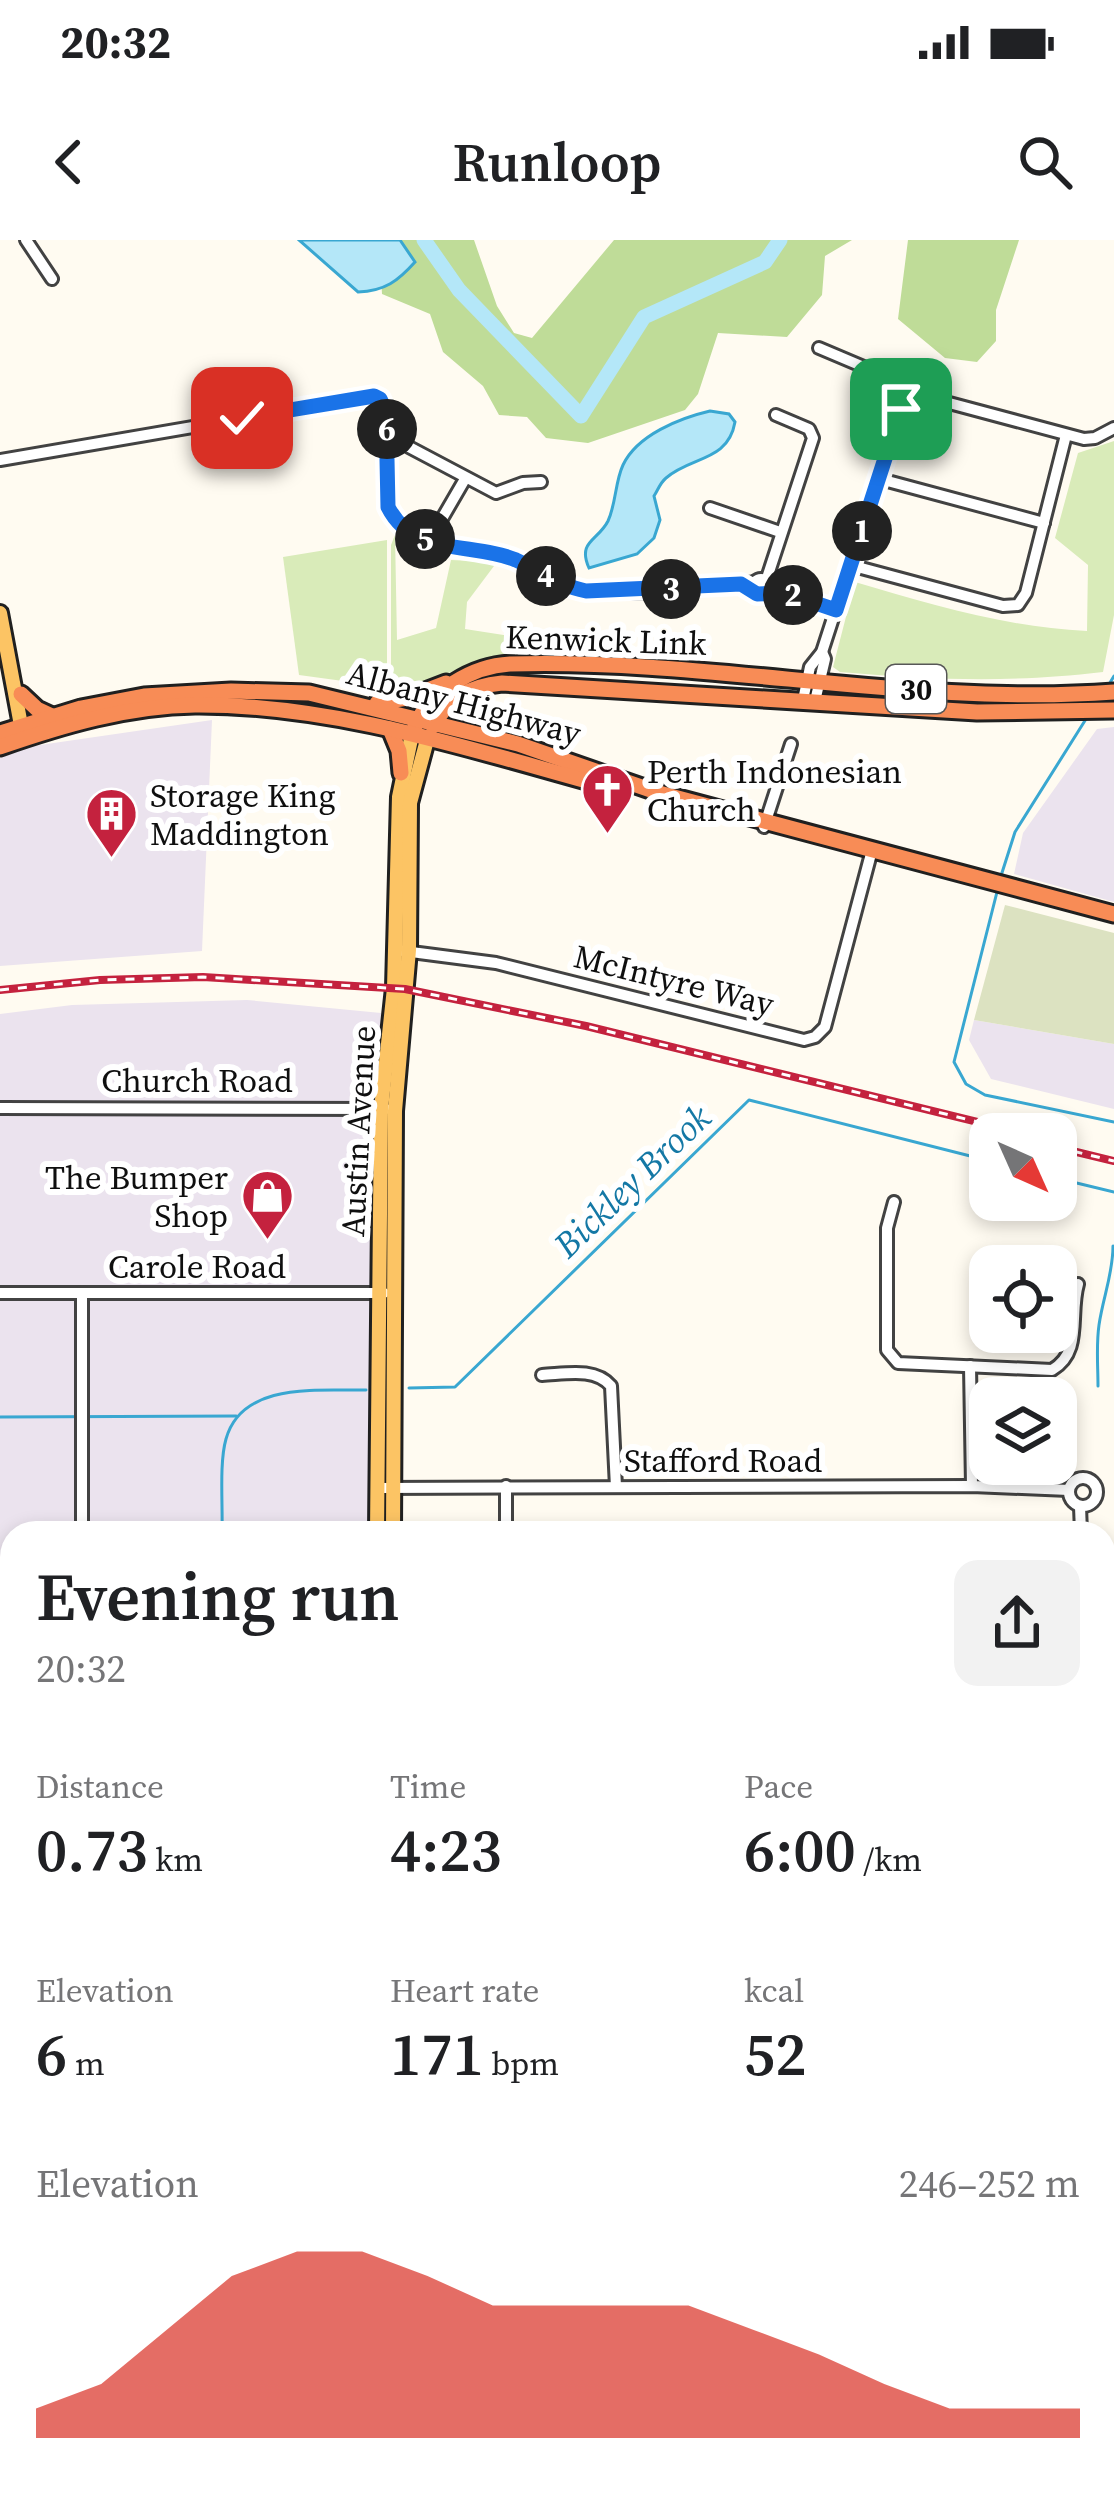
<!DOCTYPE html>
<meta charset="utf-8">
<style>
body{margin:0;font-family:"Source Serif 4",serif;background:#f2f2f2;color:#202124;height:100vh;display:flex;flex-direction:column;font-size:45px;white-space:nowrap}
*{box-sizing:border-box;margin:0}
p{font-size:39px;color:#757577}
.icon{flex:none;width:66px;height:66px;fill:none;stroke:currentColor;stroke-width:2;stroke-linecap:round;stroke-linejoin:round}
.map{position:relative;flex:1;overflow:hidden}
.panel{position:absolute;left:0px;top:1281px;width:1116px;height:972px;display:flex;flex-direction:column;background:#fff;border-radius:36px 36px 0 0;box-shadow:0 6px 18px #0003}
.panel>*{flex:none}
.needle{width:78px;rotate:135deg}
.buttons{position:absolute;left:969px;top:873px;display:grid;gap:24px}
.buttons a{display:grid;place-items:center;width:108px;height:108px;border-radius:24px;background:#fff;box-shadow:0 6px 18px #0003;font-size:60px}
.pin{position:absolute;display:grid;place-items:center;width:102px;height:102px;color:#fff;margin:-51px;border-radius:24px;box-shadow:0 6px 18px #0006}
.km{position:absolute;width:60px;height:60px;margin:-30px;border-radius:50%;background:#222;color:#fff;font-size:33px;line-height:60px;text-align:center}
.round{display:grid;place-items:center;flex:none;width:126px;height:126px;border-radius:24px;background:#f2f2f2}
.head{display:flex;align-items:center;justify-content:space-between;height:204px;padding:0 36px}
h1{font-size:66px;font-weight:600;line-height:90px}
.metrics{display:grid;grid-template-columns:repeat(3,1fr);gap:18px;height:204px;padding:12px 36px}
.metrics div{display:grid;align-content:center}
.metrics b{font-size:60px;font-weight:600}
.metrics small{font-size:33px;font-weight:400}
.metrics p{font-size:33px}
.chart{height:336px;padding:24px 36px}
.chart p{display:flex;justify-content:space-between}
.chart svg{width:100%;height:216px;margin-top:12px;fill:#d93025;opacity:.7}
.status{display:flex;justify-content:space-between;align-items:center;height:84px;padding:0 60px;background:#fff;direction:ltr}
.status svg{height:33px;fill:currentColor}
header{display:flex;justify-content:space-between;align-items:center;height:156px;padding:0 36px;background:#fff;font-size:54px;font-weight:600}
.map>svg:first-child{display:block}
</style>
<div class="status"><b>20:32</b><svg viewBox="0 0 49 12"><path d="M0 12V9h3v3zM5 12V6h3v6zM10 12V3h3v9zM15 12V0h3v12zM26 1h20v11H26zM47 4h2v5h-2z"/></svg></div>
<header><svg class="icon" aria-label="back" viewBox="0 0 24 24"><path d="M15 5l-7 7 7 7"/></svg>Runloop<svg class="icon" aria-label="search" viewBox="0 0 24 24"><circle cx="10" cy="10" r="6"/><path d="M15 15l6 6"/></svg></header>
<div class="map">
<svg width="1114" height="2253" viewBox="0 0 1114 2253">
<rect width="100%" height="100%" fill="#fffbf1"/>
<g fill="#ebe3ee">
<polygon points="212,480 202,711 0,726 0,518 33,506"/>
<polygon points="1114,487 1114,662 1014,634 1023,593 1097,489"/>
<polygon points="247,760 381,773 374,903 373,1293 12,1293 12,2241 374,2241 374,2248 371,2253 0,2253 0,774 72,765"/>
<polygon points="974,780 1114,804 1114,869 991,839 969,800"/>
</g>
<g fill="#d9ebb9">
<path d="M 1114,201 L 1114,375 L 1103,432 C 1008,443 935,440 840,432 L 833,427 L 855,342 C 932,365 1006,387 1087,391 L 1088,325 L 1055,298 L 1078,213 Z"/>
<path d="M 395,295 L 397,400 L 436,388 L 451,320 L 497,322 L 467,362 L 465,389 L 516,397 L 515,413 C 470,415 431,450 391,448 L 391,305 Z"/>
<polygon points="387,300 387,447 299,435 283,317"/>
<polygon points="1104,2159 1114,2162 1114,2253 1073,2253 1078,2241 1104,2241"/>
</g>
<g fill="#bfdc98">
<polygon points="379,0 474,0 497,66 514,93 532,98 614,0 852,0 825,16 822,55 787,97 718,93 698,154 685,170 588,203 546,198 527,177 499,175 483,146 443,112 430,74 382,54"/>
<polygon points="908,0 1019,0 996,70 996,101 977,122 945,118 898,79"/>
</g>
<polygon fill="#dce2c1" points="1005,665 1114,693 1114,804 974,780"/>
<g fill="#b4e7f8" stroke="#39a7d1" stroke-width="3">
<path d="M 299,0 L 400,0 L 415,22 C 398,41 385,51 358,52 Z"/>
<path d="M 710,171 L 729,174 L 735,182 C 728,222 691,216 666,238 C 660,243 658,250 654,256 L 660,280 L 654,298 L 637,314 L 589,328 C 577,301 598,301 608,281 C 616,264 615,242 623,225 C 637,195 680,178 710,171 Z"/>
</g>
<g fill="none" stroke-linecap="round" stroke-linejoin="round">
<g stroke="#39a7d1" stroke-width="3">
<polyline points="1108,446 1114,436"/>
<polyline points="1000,639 1015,592 1086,479"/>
<polyline points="998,648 954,822 966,844 985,855 1114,882"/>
<polyline points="1056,938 1114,952"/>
<path d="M 1098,1146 C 1098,1126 1096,1105 1099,1085 C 1103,1057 1113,1034 1113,1006"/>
<polyline points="409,1148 455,1147 749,860 990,921"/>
<polyline points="0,1177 236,1176"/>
<path d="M 222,1293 C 223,1266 219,1223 226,1199 C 242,1141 320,1151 366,1150"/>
<polyline points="389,2253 389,2241"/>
</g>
<polyline stroke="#b4e7f8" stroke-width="15" points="424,0 459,50 581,176 644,77 765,22 780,0"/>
<defs>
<g id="minor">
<polyline points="26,0 52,39"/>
<polyline points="819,108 897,141 909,158"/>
<polyline points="909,158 923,156 1084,199 1095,198 1114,188"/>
<polyline points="409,207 496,253 523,243 541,242"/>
<path d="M 0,220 L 374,156 L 386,166 L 388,267 C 410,310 463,306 503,316 C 527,322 546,341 569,348 C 607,360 713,347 755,342"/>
<polyline points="880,239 1044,283"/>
<polyline points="710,268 780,292"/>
<polyline points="429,301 465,239"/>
<polyline points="850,325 1003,366 1018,365 1026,353 1066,195"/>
<circle cx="761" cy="347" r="8"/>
<polyline points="766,341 813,198 809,189 776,175"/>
<polyline points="768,343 835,370"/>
<polyline points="803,460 810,427 822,412 902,165 909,158"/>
<polyline points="815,461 825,419 822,412"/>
<polyline points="764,587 791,504"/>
<polyline points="396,710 496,723 804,800 815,797 825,787 872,610"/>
<polyline points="0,868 386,869"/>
<path d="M 894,962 L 887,988 L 887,1110 L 898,1123 L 1052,1130 C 1083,1112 1069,1075 1078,1044"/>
<polyline points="0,1053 384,1053"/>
<polyline points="82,1053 82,1293"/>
<polyline points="970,1126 972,1246"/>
<path d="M 542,1135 C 565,1134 595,1127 611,1146 L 616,1247"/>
<circle cx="1083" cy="1252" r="14"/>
<polyline points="506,1246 506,1293"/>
<polyline points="377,1248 972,1246 1069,1250"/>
<polyline points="1080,1266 1081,1293"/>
<polyline points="1104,1403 1114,1403"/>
<polyline points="1104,1532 1114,1532"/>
<polyline points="1104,1687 1114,1687"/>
<polyline points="1104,1856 1114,1865"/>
<polyline points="1104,2018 1114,1987"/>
<polyline points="0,2090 12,2090"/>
<polyline points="152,2241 152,2253"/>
<polyline points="462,2241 463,2253"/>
<polyline points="845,2241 845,2253"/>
<polyline points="1059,2253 1065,2241"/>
</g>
<g id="major">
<polyline points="0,373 23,496"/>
<polyline points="377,1293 381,869 394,748 399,557 412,494"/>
<polyline points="393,1293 395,871 409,710 410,563 427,500"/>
<polyline points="0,1826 12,1826"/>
<polyline points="990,2241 1002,2253"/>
</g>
<g id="highway">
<polyline points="21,454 37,469 52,476"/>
<polyline points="377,463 407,458 446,443"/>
<path d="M 415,486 C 431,451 472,426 510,424 C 711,418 912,467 1114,452"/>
<path d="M 433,486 C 448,458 471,446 502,443 L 977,472 L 1114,470"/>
<polyline points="390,489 399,511 401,533"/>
<polyline points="0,493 81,468 144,456 231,451 309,453 518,504 659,553 1114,674"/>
<path d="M 0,507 C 63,485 128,466 195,465 C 341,464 484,514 623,551"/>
</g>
</defs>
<use href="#minor" stroke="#424242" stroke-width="16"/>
<use href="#major" stroke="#202020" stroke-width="20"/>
<use href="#highway" stroke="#202020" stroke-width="21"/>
<use href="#minor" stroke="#fff" stroke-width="10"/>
<use href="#major" stroke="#fcc464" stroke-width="14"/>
<use href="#highway" stroke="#f88c56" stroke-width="15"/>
<defs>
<g id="rail">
<polyline points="0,750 100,740 203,737 405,749 586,786 1027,894"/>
<polyline points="1056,907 1114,921"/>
</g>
</defs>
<use href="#rail" stroke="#c4223e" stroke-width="8"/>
<use href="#rail" stroke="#fff" stroke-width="3" stroke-dasharray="9" stroke-linecap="butt"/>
</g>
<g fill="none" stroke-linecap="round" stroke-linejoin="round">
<defs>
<path id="route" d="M 242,178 L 374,156 L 380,159 L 386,172 L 388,267 C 413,317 474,302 516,320 C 540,331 560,346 586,351 L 741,344 L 757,354 L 786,353 L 836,370 L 901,169"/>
</defs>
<use href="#route" stroke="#fff" stroke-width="24"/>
<use href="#route" stroke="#1a73e8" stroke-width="15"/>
</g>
<defs>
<symbol id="church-pin" viewBox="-11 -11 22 30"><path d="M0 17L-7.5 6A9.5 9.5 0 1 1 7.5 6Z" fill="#c4223e" stroke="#fff"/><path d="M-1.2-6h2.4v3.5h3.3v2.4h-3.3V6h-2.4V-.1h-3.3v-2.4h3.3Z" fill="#fff"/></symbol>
<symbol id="building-pin" viewBox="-11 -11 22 30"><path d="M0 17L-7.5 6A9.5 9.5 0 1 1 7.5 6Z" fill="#c4223e" stroke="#fff"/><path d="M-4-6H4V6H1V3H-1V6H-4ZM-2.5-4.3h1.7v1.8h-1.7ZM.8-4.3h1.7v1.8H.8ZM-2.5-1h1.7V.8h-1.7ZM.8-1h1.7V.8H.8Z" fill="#fff"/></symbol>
<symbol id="shop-pin" viewBox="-11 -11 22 30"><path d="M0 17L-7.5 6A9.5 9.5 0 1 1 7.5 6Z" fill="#c4223e" stroke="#fff"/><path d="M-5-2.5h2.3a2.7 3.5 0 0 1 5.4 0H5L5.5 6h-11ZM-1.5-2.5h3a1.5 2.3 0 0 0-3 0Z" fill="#fff"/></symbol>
</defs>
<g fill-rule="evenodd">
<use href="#church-pin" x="578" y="520" width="59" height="81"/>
<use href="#building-pin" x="82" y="544" width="59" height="81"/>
<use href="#shop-pin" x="238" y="926" width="59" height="81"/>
</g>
<g text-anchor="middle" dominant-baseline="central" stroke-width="12" stroke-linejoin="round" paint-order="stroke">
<rect fill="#fff" stroke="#575757" stroke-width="3" x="886" y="425" width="60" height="48" rx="9"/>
<g font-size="30" font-weight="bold" fill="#0f0f0f">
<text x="916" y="449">30</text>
</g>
<g font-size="33" fill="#0f0f0f" stroke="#fff">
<text transform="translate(606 400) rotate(2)">Kenwick Link</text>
<text transform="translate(464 463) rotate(15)">Albany Highway</text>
<text transform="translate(674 740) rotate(14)">McIntyre Way</text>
<text x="197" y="840">Church Road</text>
<text transform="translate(358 891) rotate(-87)">Austin Avenue</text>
<text x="197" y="1026">Carole Road</text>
<text x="723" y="1220">Stafford Road</text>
</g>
<g font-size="33" fill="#0f0f0f" stroke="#fff" text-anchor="start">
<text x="647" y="531">Perth Indonesian<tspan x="647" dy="38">Church</tspan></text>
<text x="150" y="555">Storage King<tspan x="150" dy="38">Maddington</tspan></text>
<text x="228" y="937" text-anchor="end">The Bumper<tspan x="228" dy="38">Shop</tspan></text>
</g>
<g font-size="36" font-style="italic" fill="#1478a5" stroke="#fff">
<text transform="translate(632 941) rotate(-44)">Bickley Brook</text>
</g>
</g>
</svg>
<div class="buttons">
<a><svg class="needle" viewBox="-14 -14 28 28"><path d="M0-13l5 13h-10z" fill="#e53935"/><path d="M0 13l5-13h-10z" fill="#757577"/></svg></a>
<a><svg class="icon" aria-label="locate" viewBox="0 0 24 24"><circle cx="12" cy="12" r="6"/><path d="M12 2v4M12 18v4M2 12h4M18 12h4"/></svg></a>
<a><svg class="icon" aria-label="layers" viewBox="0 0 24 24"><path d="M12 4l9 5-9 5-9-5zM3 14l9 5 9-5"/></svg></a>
</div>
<div class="pin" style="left:901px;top:169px;background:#1e9e55"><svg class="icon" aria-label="arrive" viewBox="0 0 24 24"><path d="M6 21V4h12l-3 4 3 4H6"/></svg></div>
<div class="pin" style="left:242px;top:178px;background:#d93025"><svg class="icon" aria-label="check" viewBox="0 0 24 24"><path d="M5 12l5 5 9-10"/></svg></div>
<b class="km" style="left:862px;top:291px">1</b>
<b class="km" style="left:793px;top:355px">2</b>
<b class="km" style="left:671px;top:349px">3</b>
<b class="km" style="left:546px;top:336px">4</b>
<b class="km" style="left:425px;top:299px">5</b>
<b class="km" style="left:387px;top:189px">6</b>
<section class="panel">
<div class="head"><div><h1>Evening run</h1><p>20:32</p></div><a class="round"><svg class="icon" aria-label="share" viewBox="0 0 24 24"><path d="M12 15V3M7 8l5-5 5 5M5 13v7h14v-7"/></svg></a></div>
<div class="metrics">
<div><p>Distance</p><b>0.73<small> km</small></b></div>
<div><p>Time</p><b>4:23</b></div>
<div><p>Pace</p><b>6:00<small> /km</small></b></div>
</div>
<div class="metrics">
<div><p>Elevation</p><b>6<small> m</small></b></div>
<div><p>Heart rate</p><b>171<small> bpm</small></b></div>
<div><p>kcal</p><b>52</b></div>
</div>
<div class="chart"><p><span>Elevation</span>246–252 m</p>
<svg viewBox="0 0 160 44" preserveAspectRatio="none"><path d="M0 44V38L10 33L20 22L30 11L40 6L50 6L60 11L70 17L80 17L90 17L100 17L110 22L120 27L130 33L140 38L150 38L160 38V44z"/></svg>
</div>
</section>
</div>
